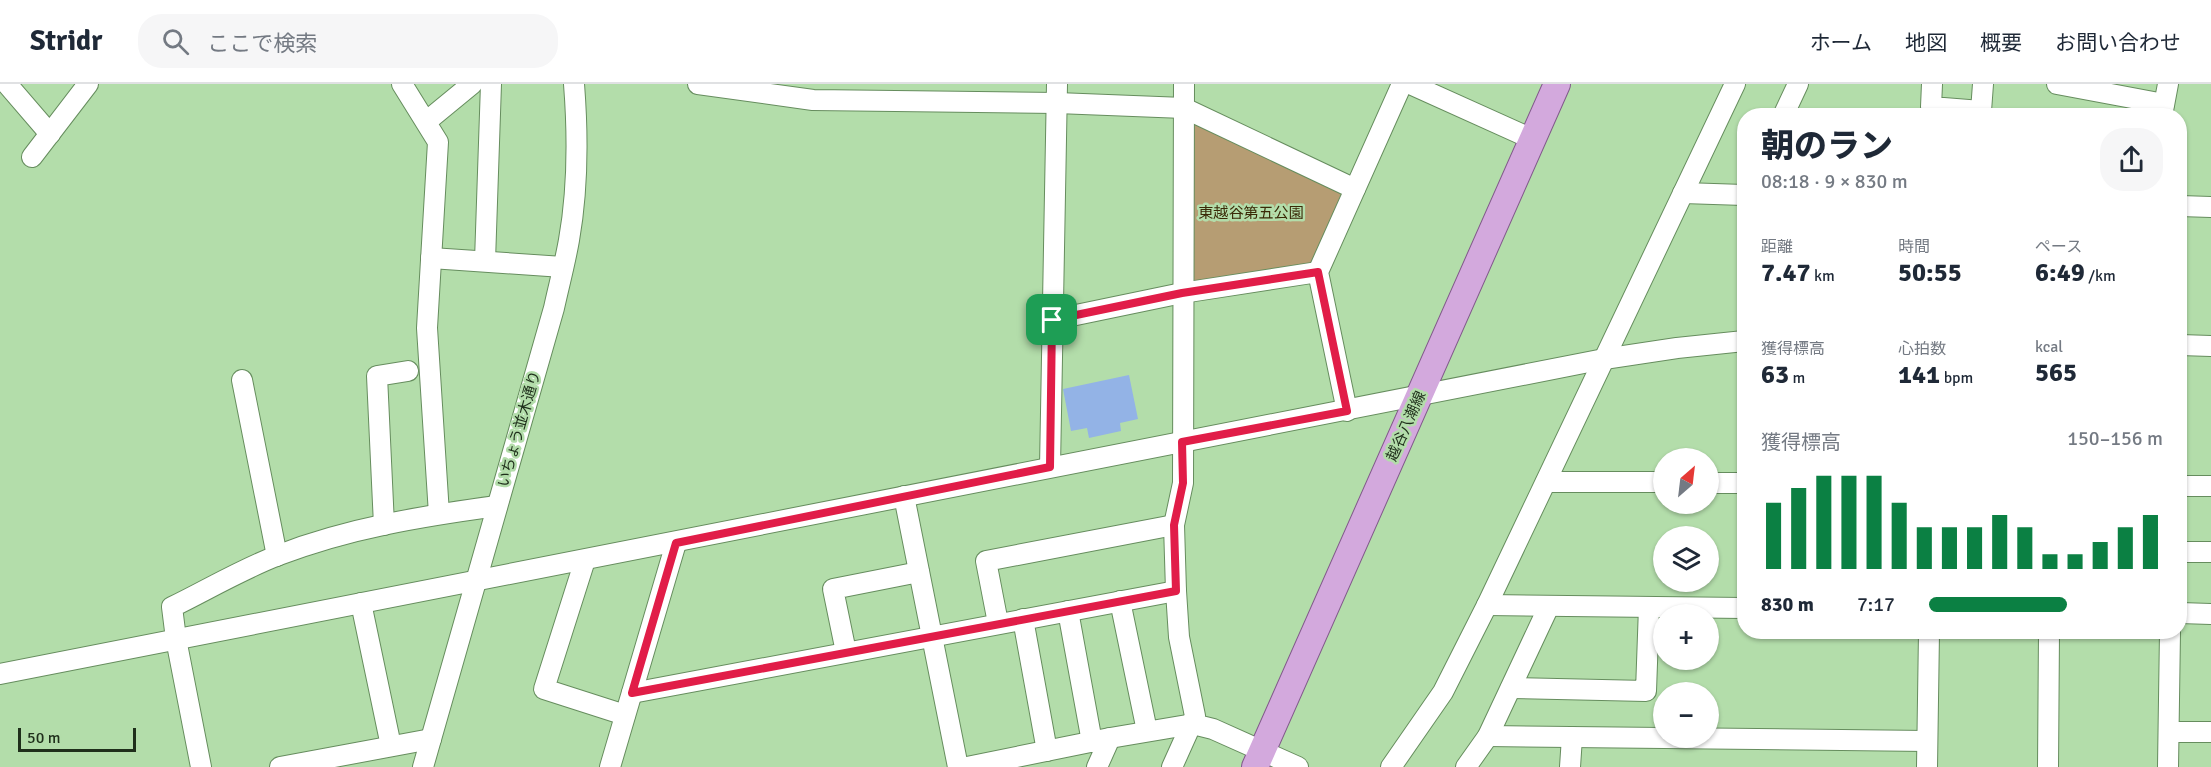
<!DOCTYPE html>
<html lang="ja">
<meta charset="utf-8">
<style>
body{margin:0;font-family:Signika,"Noto Sans JP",sans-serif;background:#f6f6f7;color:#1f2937;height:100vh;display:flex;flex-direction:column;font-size:22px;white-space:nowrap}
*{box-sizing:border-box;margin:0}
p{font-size:20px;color:#747a83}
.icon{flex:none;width:33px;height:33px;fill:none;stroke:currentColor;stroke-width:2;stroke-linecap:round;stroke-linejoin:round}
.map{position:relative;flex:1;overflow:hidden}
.drawer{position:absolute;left:1737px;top:24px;width:450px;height:531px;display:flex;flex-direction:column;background:#fff;border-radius:24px;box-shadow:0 2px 4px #0004}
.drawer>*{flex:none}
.needle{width:39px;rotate:28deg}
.buttons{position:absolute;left:1653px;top:364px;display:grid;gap:12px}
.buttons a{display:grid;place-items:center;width:66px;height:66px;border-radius:50%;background:#fff;box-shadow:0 2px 4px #0004;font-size:30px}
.scale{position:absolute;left:18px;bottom:15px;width:118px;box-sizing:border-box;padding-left:6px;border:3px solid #1f2f1b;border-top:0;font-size:16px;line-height:21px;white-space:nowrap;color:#1f2f1b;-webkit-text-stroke:4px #b3ddaa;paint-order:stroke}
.pin{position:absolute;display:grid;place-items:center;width:51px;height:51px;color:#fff;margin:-26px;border-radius:12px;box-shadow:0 3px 9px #0006}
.round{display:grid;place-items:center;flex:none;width:63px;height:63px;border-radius:24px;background:#f6f6f7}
.overview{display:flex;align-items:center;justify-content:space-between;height:102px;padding:0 24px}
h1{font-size:33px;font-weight:800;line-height:45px}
.metrics{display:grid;grid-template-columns:repeat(3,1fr);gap:9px;height:102px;padding:6px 24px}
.metrics div{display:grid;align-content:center}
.metrics b{font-size:26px;font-weight:800}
.metrics small{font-size:16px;font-weight:400}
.metrics p{font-size:16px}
.chart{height:168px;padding:12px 24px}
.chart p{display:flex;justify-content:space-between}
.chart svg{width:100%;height:108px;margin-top:6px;stroke:#0b8043;stroke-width:6}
ul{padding:0 24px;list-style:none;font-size:20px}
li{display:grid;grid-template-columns:96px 72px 1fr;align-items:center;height:45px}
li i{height:15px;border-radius:8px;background:#0b8043}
header{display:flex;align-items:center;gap:36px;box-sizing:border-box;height:84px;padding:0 30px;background:#fff;border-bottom:2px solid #e0e1e3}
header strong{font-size:28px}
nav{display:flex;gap:33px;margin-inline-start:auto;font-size:21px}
.search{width:420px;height:54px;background:#f6f6f7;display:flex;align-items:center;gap:15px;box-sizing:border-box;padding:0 21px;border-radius:24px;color:#747a83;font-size:22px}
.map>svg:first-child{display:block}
</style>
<header>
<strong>Stridr</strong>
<div class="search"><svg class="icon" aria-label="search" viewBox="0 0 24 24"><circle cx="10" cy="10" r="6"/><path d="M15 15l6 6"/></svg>ここで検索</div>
<nav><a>ホーム</a><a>地図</a><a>概要</a><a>お問い合わせ</a></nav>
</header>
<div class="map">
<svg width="2211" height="683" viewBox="0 0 2211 683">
<rect width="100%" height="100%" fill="#b3ddaa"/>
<polygon fill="#b69d73" points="1190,33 1343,105 1313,181 1189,201"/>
<polygon fill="#93b3e6" points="1129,291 1138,335 1120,339 1121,347 1089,354 1087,344 1071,347 1063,305"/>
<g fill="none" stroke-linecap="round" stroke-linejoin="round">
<defs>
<g id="minor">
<polyline points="7,0 50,50"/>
<polyline points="402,0 438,58 427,244 439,430"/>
<polyline points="698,0 813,16 1057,19 1184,24 1355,105"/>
<polyline points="1410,0 1532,55"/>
<polyline points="1932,0 1931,23 1981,27 1983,0"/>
<polyline points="2057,0 2164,20"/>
<polyline points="1783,32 1798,0"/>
<polyline points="2162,32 2168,0"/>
<polyline points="427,37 472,0"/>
<polyline points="32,73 88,0"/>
<polyline points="1683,109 1744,111"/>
<polyline points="2180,122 2211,123"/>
<polyline points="431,174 563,183"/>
<polyline points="485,177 491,0"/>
<polyline points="1052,236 1182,209 1318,188"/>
<polyline points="2180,261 2211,262"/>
<polyline points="242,296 277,472"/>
<polyline points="1347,327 1318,188 1402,0"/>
<polyline points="1050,383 1057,0"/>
<polyline points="1546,398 1664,398"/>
<polyline points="1708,399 1744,399"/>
<polyline points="2180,402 2211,402"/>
<polyline points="904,412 958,683"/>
<polyline points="384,441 377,292 408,287"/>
<polyline points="2180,468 2211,468"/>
<polyline points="585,476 544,605 625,631"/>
<polyline points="1120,517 1147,647"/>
<polyline points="361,519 391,662"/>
<polyline points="1487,521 1744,524"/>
<polyline points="1068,527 1092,658"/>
<polyline points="2180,529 2211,530"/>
<polyline points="1023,535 1047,667"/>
<polyline points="998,539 986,477 1174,441"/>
<polyline points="846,568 833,505 919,488"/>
<polyline points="0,590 1604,275 1677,264 1744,257"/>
<polyline points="1511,604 1646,607 1649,523"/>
<polyline points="632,609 1176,507"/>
<polyline points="2169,648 2211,648"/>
<polyline points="1488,652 1927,657"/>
<path d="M 201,683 L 176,555 L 172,523 C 207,506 242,485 279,471 C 349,444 423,432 497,422"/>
<polyline points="280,683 431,655"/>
<path d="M 423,683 L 554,224 C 559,201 565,179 569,156 C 578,105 578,51 574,0"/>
<polyline points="610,683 676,459"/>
<polyline points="967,683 1110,654 1193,640 1213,645 1298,683"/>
<polyline points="1097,683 1110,654"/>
<polyline points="1172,683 1195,632 1179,553 1176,507 1174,441 1183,399 1184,0"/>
<polyline points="1391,683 1443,608 1487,521 1735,0"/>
<polyline points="1466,683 1488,652 1549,522"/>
<polyline points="1570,683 1572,653"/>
<polyline points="1927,683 1929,548"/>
<polyline points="2048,683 2049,548"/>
<polyline points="2168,683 2170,548"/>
</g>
<polyline id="major" points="1255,683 1557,0"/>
</defs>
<use href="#minor" stroke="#668d5e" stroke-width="22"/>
<use href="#major" stroke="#81598a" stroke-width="28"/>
<use href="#minor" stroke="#fff" stroke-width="20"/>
<use href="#major" stroke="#d3a9dd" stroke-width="26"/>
</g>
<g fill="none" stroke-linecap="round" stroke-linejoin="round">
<defs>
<polygon id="route" points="1318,188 1347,327 1182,358 1183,399 1174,441 1176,507 632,609 676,459 1050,383 1052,236 1182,209"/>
</defs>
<use href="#route" stroke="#fff" stroke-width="12"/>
<use href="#route" stroke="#e11d48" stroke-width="8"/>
</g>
<g text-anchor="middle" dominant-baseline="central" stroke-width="5" stroke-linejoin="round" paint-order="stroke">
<g font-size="15" fill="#3a2907" stroke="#b3ddaa">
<text x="1251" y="129">東越谷第五公園</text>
</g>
<g font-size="15" fill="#1f2f1b" stroke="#b3ddaa">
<text transform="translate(1406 342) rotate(-66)">越谷八潮線</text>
<text transform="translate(519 345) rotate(-74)">いちょう並木通り</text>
</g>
</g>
</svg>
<div class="buttons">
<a><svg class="needle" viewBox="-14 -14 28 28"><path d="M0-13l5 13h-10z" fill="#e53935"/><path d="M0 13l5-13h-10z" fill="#747a83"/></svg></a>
<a><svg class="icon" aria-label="layers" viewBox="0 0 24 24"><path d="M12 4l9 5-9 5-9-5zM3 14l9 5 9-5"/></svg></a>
<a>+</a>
<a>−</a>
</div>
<div class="scale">50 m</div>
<div class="pin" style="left:1052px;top:236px;background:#1e9e55"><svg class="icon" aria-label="arrive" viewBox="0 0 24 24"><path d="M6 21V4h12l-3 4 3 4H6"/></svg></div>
<section class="drawer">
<div class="overview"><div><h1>朝のラン</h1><p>08:18 · 9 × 830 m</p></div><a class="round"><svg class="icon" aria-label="share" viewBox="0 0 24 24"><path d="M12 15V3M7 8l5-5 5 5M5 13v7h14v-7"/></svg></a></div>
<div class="metrics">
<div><p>距離</p><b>7.47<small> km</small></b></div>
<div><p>時間</p><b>50:55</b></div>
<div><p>ペース</p><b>6:49<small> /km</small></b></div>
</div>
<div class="metrics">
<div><p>獲得標高</p><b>63<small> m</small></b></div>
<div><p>心拍数</p><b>141<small> bpm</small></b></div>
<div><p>kcal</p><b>565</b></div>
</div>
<div class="chart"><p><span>獲得標高</span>150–156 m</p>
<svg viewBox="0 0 160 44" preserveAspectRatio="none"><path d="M5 44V17M15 44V11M25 44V6M35 44V6M45 44V6M55 44V17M65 44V27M75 44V27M85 44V27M95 44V22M105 44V27M115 44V38M125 44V38M135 44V33M145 44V27M155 44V22"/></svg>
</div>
<ul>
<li><b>830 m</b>7:17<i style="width:59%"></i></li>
</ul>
</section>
</div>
